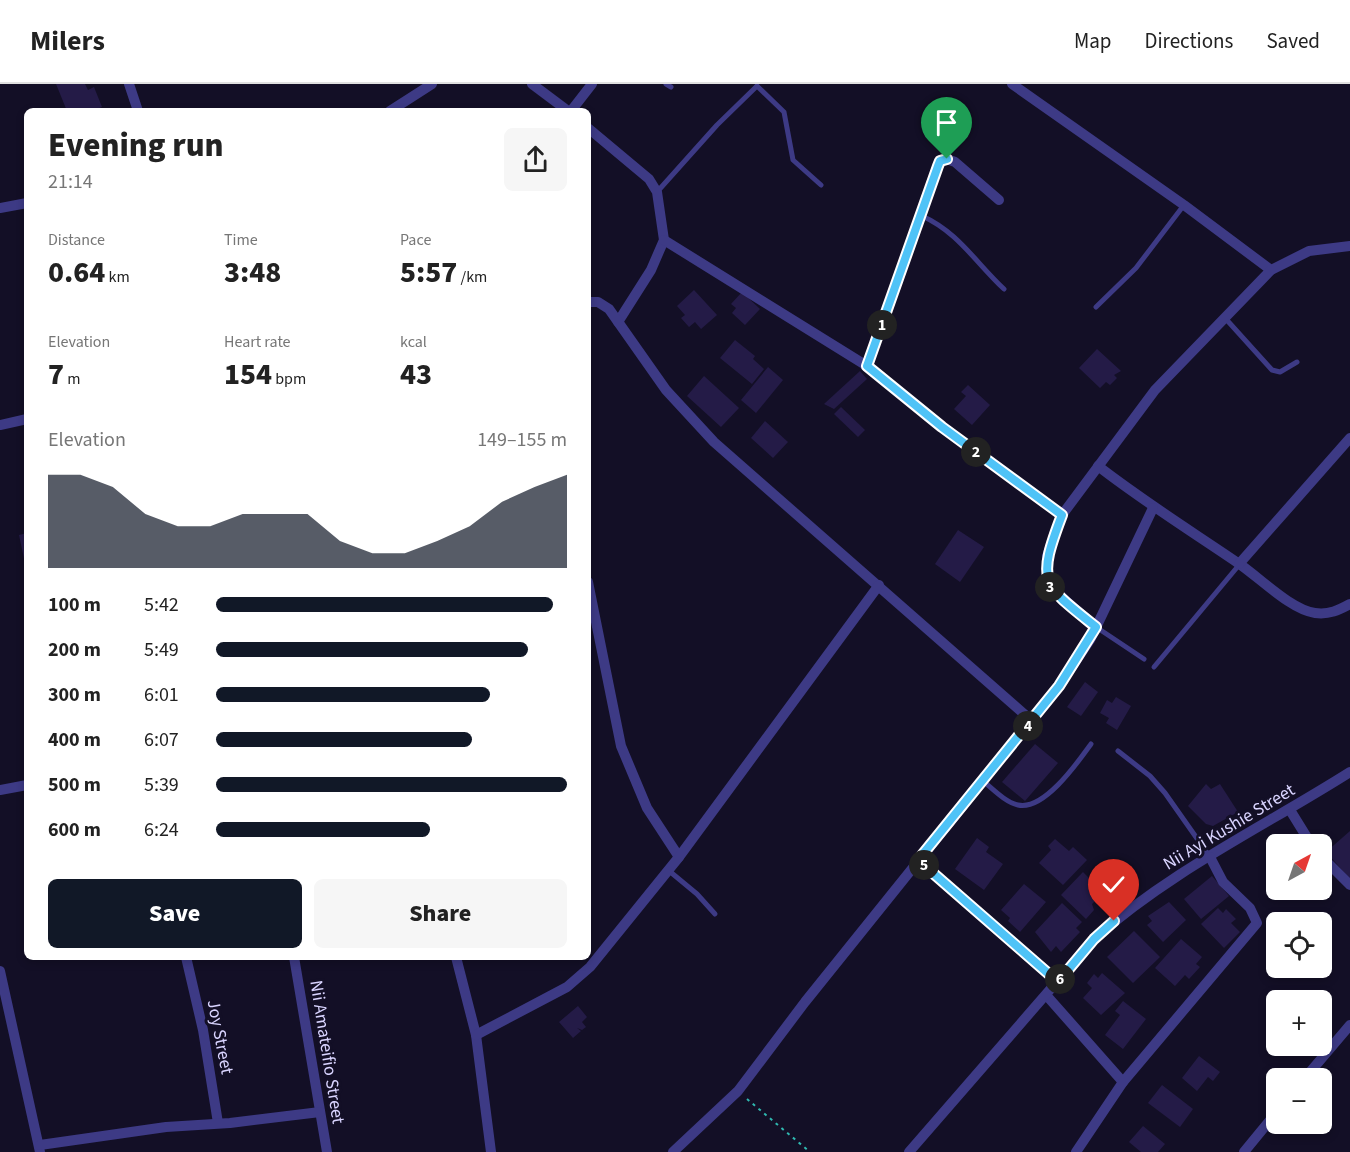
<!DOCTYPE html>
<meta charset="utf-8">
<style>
body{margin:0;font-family:"Source Sans 3",sans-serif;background:#f6f6f6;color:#222;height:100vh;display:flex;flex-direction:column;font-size:22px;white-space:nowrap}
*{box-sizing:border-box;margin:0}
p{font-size:20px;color:#767676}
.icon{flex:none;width:33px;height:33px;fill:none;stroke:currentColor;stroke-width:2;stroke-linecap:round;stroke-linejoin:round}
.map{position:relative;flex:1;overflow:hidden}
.sheet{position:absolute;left:24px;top:24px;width:567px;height:852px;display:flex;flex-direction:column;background:#fff;border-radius:9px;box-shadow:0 3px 9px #0003}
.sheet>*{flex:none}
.needle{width:39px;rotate:40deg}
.controls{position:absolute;left:1266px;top:750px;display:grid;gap:12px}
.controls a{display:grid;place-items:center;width:66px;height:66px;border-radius:9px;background:#fff;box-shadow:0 3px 9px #0003;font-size:30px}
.pin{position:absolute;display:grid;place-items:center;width:51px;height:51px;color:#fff;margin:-62px -26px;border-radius:50% 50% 50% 0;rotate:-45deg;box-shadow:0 0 6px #0007}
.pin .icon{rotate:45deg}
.km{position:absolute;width:30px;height:30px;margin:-15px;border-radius:50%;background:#222;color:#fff;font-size:16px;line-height:30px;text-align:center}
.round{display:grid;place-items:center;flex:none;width:63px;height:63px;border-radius:9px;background:#f6f6f6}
.overview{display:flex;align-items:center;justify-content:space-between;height:102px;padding:0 24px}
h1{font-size:33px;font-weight:800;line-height:45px}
.metrics{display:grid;grid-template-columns:repeat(3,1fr);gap:9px;height:102px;padding:6px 24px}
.metrics div{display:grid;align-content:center}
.metrics b{font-size:30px;font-weight:800}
.metrics small{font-size:16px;font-weight:400}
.metrics p{font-size:16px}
.chart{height:168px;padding:12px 24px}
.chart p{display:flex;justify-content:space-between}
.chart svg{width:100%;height:108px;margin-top:6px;fill:#111827;opacity:.7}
.cta{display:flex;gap:12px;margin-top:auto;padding:12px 24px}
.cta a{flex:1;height:69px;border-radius:9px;background:#111827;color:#fff;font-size:24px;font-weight:800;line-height:69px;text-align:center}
.cta a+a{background:#f6f6f6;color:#222}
ul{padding:0 24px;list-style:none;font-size:20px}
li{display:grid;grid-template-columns:96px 72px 1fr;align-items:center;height:45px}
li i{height:15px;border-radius:8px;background:#111827}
header{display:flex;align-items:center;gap:36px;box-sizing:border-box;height:84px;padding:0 30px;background:#fff;border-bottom:2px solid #e0e0e0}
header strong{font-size:28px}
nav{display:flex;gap:33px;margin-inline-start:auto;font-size:21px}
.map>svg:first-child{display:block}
</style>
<header>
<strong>Milers</strong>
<nav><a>Map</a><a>Directions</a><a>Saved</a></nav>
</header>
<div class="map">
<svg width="1350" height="1068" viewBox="0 0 1350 1068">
<rect width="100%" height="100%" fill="#130f26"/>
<g fill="#241b47">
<polygon points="56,0 85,0 88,6 94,3 102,23 92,27 67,27"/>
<polygon points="694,206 717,231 701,245 695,238 689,243 681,234 685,231 677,222"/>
<polygon points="742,208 760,225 745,241 732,229 736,224 731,220"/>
<polygon points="735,256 755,272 753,275 764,285 752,300 720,274"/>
<polygon points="1097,265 1121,287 1114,291 1117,294 1110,301 1106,298 1100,304 1079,284"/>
<polygon points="768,283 783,296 756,329 741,316"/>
<polygon points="860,287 867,295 834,325 824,320"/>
<polygon points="704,292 739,324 721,343 687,312"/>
<polygon points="968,301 990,321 972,341 954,325 966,312 961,308"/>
<polygon points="841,323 865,346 858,353 834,330"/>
<polygon points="765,337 788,358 773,374 751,354"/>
<polygon points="958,446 984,463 960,498 935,480"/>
<polygon points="27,449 27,484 26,484 19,451"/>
<polygon points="1085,598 1098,608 1081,632 1067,623"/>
<polygon points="1116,613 1131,622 1117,646 1106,639 1109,634 1100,629 1107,616 1112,619"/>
<polygon points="1035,660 1058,679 1025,717 1002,698"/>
<polygon points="1206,700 1211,705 1220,700 1238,728 1213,742 1206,740 1188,722"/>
<polygon points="1350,747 1350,795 1326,768"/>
<polygon points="977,754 989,763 986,768 1003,780 984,806 955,785"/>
<polygon points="1055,755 1069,767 1073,763 1087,776 1063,801 1039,779 1051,766 1048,762"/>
<polygon points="1083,788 1095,800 1090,805 1099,813 1092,820 1094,826 1086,835 1061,811"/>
<polygon points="1212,792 1229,812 1201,835 1184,815"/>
<polygon points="1024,800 1046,818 1020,848 1008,837 1010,834 1001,826"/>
<polygon points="1169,818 1186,836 1163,858 1147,841 1152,837 1148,832"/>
<polygon points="1062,819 1082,838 1076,844 1080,848 1061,868 1056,862 1051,868 1035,848"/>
<polygon points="1218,824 1223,829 1226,825 1236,835 1231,839 1240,848 1224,864 1201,840"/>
<polygon points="1134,847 1160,873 1133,899 1107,873"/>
<polygon points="1181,855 1202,873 1196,880 1200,883 1189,895 1185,891 1175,902 1155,884"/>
<polygon points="1102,889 1125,909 1101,931 1083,914 1092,904 1087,899 1094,890 1098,894"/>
<polygon points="1123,917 1146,935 1123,965 1105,951 1120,931 1115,927"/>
<polygon points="578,922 587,933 582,938 586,943 582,946 577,944 581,947 573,954 559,938"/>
<polygon points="1199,972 1220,988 1213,997 1208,993 1197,1007 1182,994"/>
<polygon points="1162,1001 1193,1025 1180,1043 1148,1019"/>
<polygon points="1143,1042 1165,1060 1158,1068 1141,1068 1129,1058"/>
</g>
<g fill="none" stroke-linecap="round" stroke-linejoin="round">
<polyline stroke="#2fb8b0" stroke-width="2" stroke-dasharray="3 4.5" stroke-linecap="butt" points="747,1015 810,1068"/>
<g stroke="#3d3a85" stroke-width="5">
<polyline points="666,0 671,3"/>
<polyline points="757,2 784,28 793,76 821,101"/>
<polyline points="657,108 717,41 757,2"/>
<path d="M 922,132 C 958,148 976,179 1004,205"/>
<polyline points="1096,223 1136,184 1184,121"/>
<polyline points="1225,234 1272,286 1280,288 1297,278"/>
<polyline points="1096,543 1144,575"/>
<polyline points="1154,583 1239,481"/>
<polyline points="1118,667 1150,692 1165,709 1210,773"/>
<path d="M 983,697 C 993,705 1005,718 1018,721 C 1044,727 1078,678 1091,660"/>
<polyline points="668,786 697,810 715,830"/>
</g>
<g stroke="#3d3a85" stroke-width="10">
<polyline points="129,0 138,27"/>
<polyline points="532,0 568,27"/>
<polyline points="1012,0 1184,121 1271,186"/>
<polyline points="390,27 432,0"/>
<polyline points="571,27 592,0"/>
<polyline points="588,44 649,95 657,108 664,156 651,186 618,238"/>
<polyline points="0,124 27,119"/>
<polyline points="664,156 867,282 942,343 1062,431"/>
<polyline points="588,218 598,218 609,225 666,306 714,358 1032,637"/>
<polyline points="867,282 940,77 947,75 955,78 999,116"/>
<polyline points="0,341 27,335"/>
<path d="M 1098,382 C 1143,417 1191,447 1238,479 C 1259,493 1291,526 1315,529 C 1329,531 1339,526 1350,520"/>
<polyline points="1239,480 1350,354"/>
<polyline points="588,498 621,662 647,724 679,773"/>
<polyline points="1096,543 1049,502 1047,472 1062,431 1155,306 1271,186 1309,167 1350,162"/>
<polyline points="0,706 27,701"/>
<polyline points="1290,726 1311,760"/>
<polyline points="1322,773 1350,801"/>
<polyline points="918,776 1058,898"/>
<polyline points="186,873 203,946 218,1039"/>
<polyline points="294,873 327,1068"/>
<polyline points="456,873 476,951 491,1068"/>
<polyline points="0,887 40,1068"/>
<polyline points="1047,912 1123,998"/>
<polyline points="476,951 567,903 590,883 679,773 879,501"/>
<polyline points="1305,994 1350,941"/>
<polyline points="40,1061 166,1043 230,1039 320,1028"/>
<polyline points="673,1068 738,1007 805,918 1059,602 1090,556 1153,424"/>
<path d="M 909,1068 L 1094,855 C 1170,787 1265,742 1350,688"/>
<polyline points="1076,1068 1123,998 1257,839 1250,824 1223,798 1210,773"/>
<polyline points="1244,1068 1276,1029"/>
</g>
</g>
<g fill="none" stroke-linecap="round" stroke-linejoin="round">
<defs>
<path id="route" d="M 947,75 L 940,77 L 938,82 L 867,282 L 942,343 L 1062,431 C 1036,499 1042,500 1096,543 L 1059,602 L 918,776 L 1058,898 L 1094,855 L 1114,837"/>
</defs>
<use href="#route" stroke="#fff" stroke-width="12"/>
<use href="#route" stroke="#4fc3f7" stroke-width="8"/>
</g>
<g text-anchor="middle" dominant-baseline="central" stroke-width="6" stroke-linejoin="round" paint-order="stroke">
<g font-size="18" fill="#d9d4ff" stroke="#130f26">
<text transform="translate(1229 743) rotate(-31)">Nii Ayi Kushie Street</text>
<text transform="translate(220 953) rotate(79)">Joy Street</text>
<text transform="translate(327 968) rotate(81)">Nii Amateifio Street</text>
</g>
</g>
</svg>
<div class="controls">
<a><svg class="needle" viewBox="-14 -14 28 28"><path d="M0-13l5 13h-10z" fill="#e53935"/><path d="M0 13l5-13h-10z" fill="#767676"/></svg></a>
<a><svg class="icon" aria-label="locate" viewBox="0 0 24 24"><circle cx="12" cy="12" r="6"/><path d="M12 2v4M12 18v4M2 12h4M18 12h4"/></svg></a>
<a>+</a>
<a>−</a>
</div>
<div class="pin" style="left:947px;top:75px;background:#1e9e55"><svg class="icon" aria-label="arrive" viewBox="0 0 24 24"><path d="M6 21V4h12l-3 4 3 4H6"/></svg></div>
<div class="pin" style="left:1114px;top:837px;background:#d93025"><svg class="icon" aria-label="check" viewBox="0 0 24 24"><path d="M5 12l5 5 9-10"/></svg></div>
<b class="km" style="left:882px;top:241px">1</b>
<b class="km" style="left:976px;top:368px">2</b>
<b class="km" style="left:1050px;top:503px">3</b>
<b class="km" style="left:1028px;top:642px">4</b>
<b class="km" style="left:924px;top:781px">5</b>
<b class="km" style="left:1060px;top:895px">6</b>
<section class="sheet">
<div class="overview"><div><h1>Evening run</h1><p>21:14</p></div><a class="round"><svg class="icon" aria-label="share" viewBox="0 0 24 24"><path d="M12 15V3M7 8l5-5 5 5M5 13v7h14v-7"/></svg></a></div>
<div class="metrics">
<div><p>Distance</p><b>0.64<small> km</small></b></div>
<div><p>Time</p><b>3:48</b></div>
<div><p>Pace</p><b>5:57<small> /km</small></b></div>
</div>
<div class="metrics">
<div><p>Elevation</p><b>7<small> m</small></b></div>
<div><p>Heart rate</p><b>154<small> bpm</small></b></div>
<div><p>kcal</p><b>43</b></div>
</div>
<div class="chart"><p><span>Elevation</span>149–155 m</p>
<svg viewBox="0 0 160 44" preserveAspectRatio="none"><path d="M0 44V6L10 6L20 11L30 22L40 27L50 27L60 22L70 22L80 22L90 33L100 38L110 38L120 33L130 27L140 17L150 11L160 6V44z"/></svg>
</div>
<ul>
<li><b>100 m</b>5:42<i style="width:96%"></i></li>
<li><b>200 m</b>5:49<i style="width:89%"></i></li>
<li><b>300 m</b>6:01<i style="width:78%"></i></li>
<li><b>400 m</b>6:07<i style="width:73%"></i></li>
<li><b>500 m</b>5:39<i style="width:100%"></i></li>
<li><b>600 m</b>6:24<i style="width:61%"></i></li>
</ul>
<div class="cta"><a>Save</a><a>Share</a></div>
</section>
</div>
